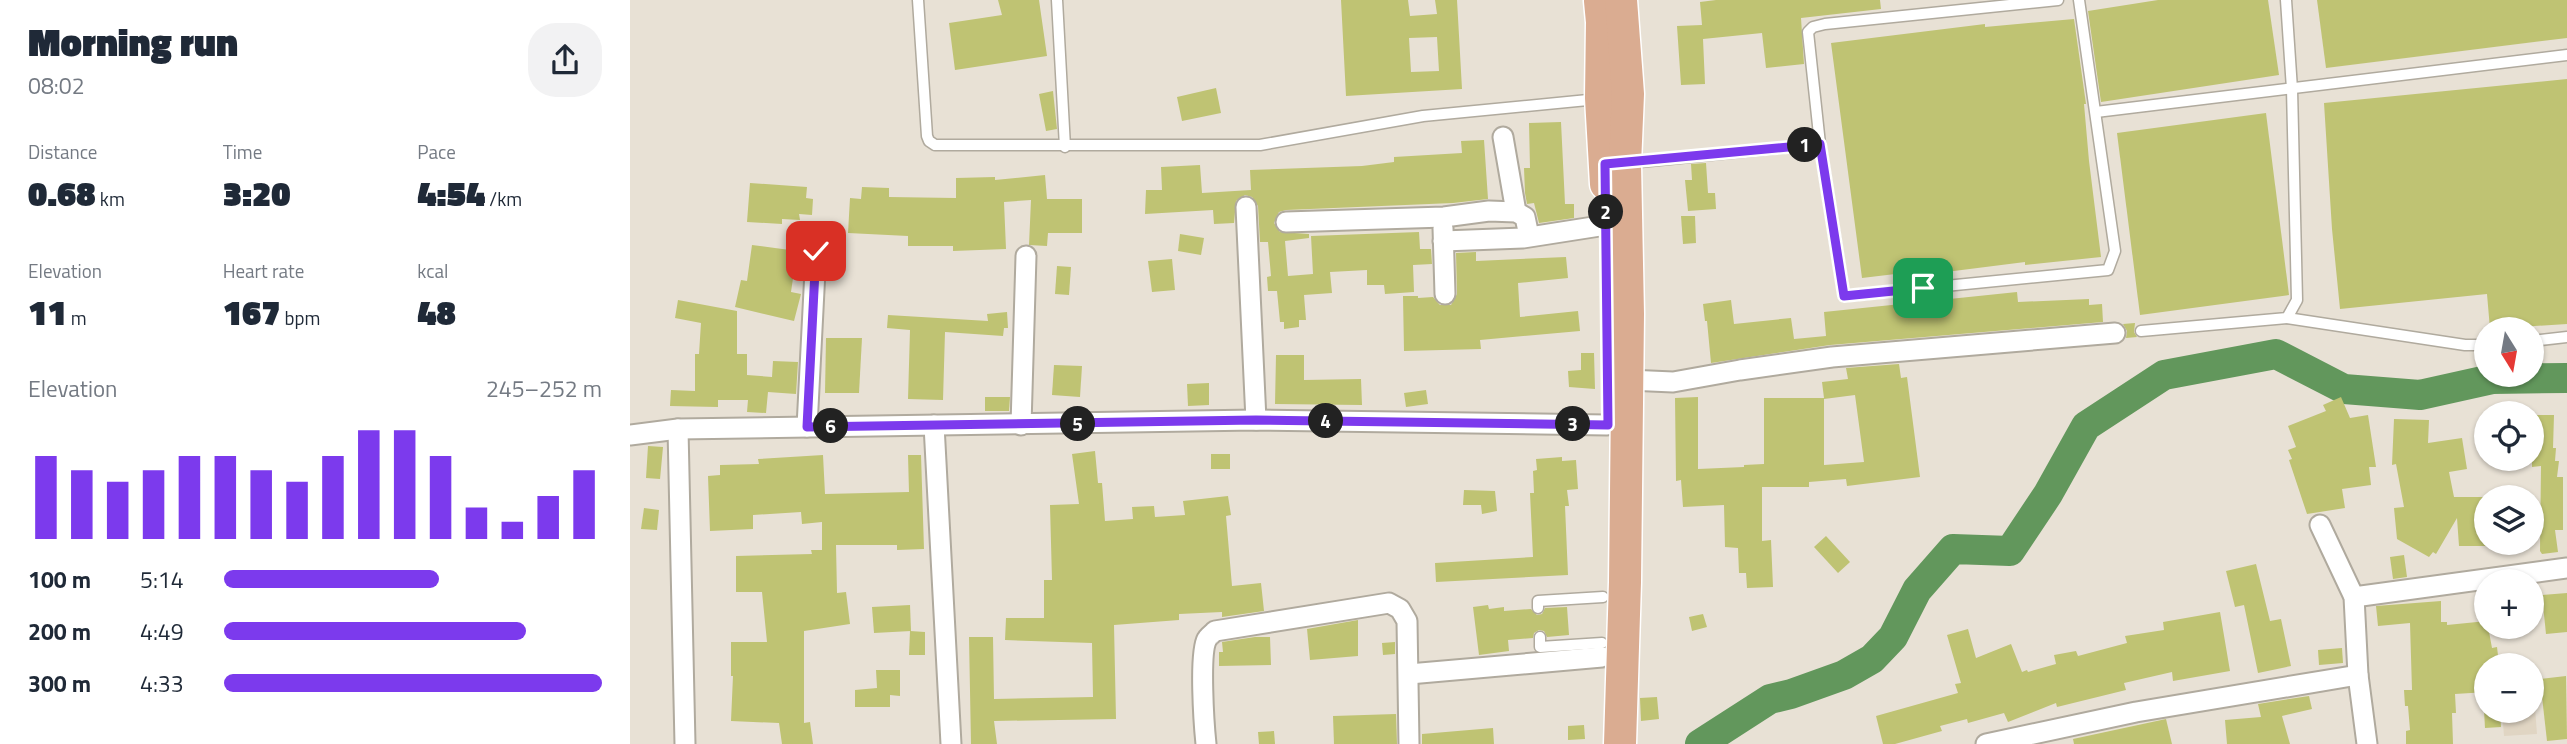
<!DOCTYPE html>
<meta charset="utf-8">
<style>
body{margin:0;font-family:"Titillium Web",sans-serif;background:#f2f2f3;color:#1f2937;height:100vh;display:flex;flex-direction:column;font-size:26px;white-space:nowrap}
*{box-sizing:border-box;margin:0}
p{font-size:23px;color:#747a83}
.icon{flex:none;width:38px;height:38px;fill:none;stroke:currentColor;stroke-width:2;stroke-linecap:round;stroke-linejoin:round}
.map{position:relative;flex:1;overflow:hidden}
.sheet{display:flex;flex-direction:column;background:#fff;width:630px}
.sheet>*{flex:none}
.needle{width:46px;rotate:169deg}
.buttons{position:absolute;left:1844px;top:317px;display:grid;gap:14px}
.buttons a{display:grid;place-items:center;width:70px;height:70px;border-radius:50%;background:#fff;box-shadow:0 2px 5px #0004;font-size:35px}
.pin{position:absolute;display:grid;place-items:center;width:60px;height:60px;color:#fff;margin:-30px;border-radius:14px;box-shadow:0 4px 10px #0006}
.km{position:absolute;width:35px;height:35px;margin:-18px;border-radius:50%;background:#222;color:#fff;font-size:19px;line-height:35px;text-align:center}
.round{display:grid;place-items:center;flex:none;width:74px;height:74px;border-radius:28px;background:#f2f2f3}
.overview{display:flex;align-items:center;justify-content:space-between;height:119px;padding:0 28px}
h1{font-size:38px;font-weight:800;line-height:52px}
.stats{display:grid;grid-template-columns:repeat(3,1fr);gap:10px;height:119px;padding:7px 28px}
.stats div{display:grid;align-content:center}
.stats b{font-size:35px;font-weight:800}
.stats small{font-size:19px;font-weight:400}
.stats p{font-size:19px}
.chart{height:196px;padding:14px 28px}
.chart p{display:flex;justify-content:space-between}
.chart svg{width:100%;height:126px;margin-top:7px;stroke:#7c3aed;stroke-width:6}
ul{padding:0 28px;list-style:none;font-size:23px}
li{display:grid;grid-template-columns:112px 84px 1fr;align-items:center;height:52px}
li i{height:18px;border-radius:9px;background:#7c3aed}
main{display:flex;flex:1;min-height:0}
.map>svg:first-child{display:block}
</style>
<main>
<section class="sheet">
<div class="overview"><div><h1>Morning run</h1><p>08:02</p></div><a class="round"><svg class="icon" aria-label="share" viewBox="0 0 24 24"><path d="M12 15V3M7 8l5-5 5 5M5 13v7h14v-7"/></svg></a></div>
<div class="stats">
<div><p>Distance</p><b>0.68<small> km</small></b></div>
<div><p>Time</p><b>3:20</b></div>
<div><p>Pace</p><b>4:54<small> /km</small></b></div>
</div>
<div class="stats">
<div><p>Elevation</p><b>11<small> m</small></b></div>
<div><p>Heart rate</p><b>167<small> bpm</small></b></div>
<div><p>kcal</p><b>48</b></div>
</div>
<div class="chart"><p><span>Elevation</span>245–252 m</p>
<svg viewBox="0 0 160 44" preserveAspectRatio="none"><path d="M5 44V15M15 44V20M25 44V24M35 44V20M45 44V15M55 44V15M65 44V20M75 44V24M85 44V15M95 44V6M105 44V6M115 44V15M125 44V33M135 44V38M145 44V29M155 44V20"/></svg>
</div>
<ul>
<li><b>100 m</b>5:14<i style="width:57%"></i></li>
<li><b>200 m</b>4:49<i style="width:80%"></i></li>
<li><b>300 m</b>4:33<i style="width:100%"></i></li>
</ul>
</section>
<div class="map">
<svg width="1937" height="744" viewBox="0 0 1937 744">
<rect width="100%" height="100%" fill="#e8e1d5"/>
<polygon fill="#e0d5c3" points="1902,695 1904,695 1907,734 1874,736 1872,711 1902,710"/>
<g fill="none" stroke-linecap="round" stroke-linejoin="round">
<polyline stroke="#62975c" stroke-width="30" points="1070,744 1140,699 1161,694 1214,675 1242,659 1263,637 1287,590 1323,549 1380,551 1418,494 1456,426 1534,375 1646,354 1714,389 1790,395 1862,379 1937,378"/>
</g>
<g fill="#bfc373" fill-rule="evenodd">
<polygon points="368,0 409,0 417,56 325,70 319,23 372,15"/>
<path d="M 711,0 L 778,0 L 780,16 L 807,14 L 805,0 L 827,0 L 832,89 L 716,96 ZM 807,37 L 809,71 L 781,72 L 779,38 Z"/>
<polygon points="1086,0 1250,0 1251,9 1171,18 1174,64 1136,68 1132,33 1073,39 1075,84 1051,85 1047,26 1072,25 1070,2"/>
<polygon points="1528,0 1638,0 1649,75 1471,102 1458,11"/>
<polygon points="1687,0 1937,0 1937,38 1696,68"/>
<polygon points="1444,19 1456,104 1454,104 1459,161 1471,257 1395,265 1395,262 1308,273 1307,269 1232,278 1201,43 1355,24 1355,27"/>
<polygon points="1937,79 1937,324 1860,329 1857,294 1710,309 1702,229 1694,103"/>
<polygon points="586,88 591,113 552,121 547,97"/>
<polygon points="423,91 427,129 416,131 409,94"/>
<polygon points="1636,113 1659,295 1510,315 1487,133"/>
<polygon points="931,122 935,204 944,204 944,218 909,223 904,203 897,204 895,193 894,168 900,168 899,123"/>
<polygon points="854,140 858,199 823,203 656,210 649,212 644,223 650,232 679,234 679,238 655,241 658,276 683,274 681,236 789,232 790,249 801,249 802,264 783,265 784,292 755,294 754,285 737,285 737,270 700,272 702,293 674,295 676,320 669,320 669,327 654,329 654,322 650,322 647,291 638,291 637,277 641,276 638,242 630,242 628,206 622,197 615,195 606,201 604,223 584,224 583,210 515,214 516,190 532,190 531,167 570,165 572,193 621,190 620,170 732,166 764,162 764,157 832,153 831,141"/>
<polygon points="1076,163 1078,193 1085,193 1086,209 1058,211 1055,180 1062,180 1061,164"/>
<polygon points="415,175 417,199 452,199 452,233 418,233 417,246 399,245 401,200 374,202 376,249 323,251 323,246 278,246 278,236 218,233 220,198 231,199 232,187 259,188 259,197 326,198 326,178 365,177 365,180"/>
<polygon points="120,183 177,187 176,198 183,199 182,215 169,214 170,220 152,219 152,224 117,222"/>
<polygon points="1051,216 1065,216 1066,243 1053,244"/>
<polygon points="550,234 574,238 571,255 548,251"/>
<polygon points="122,245 167,251 161,292 171,294 164,321 105,307 111,280 117,281"/>
<polygon points="846,252 846,261 936,257 938,278 888,283 890,317 948,311 950,331 850,340 851,349 774,351 773,296 788,296 788,298 803,297 810,305 821,305 827,294 826,253"/>
<polygon points="542,259 545,290 522,292 518,261"/>
<polygon points="427,266 441,267 439,295 425,294"/>
<polygon points="1387,292 1388,302 1459,299 1459,305 1472,304 1473,322 1200,345 1081,363 1077,321 1075,321 1073,304 1101,300 1104,324 1161,318 1164,339 1196,336 1194,312"/>
<polygon points="48,300 107,311 107,354 117,354 117,375 142,377 143,361 168,362 166,394 138,392 136,413 117,412 118,400 88,400 88,407 40,406 41,390 65,391 65,354 69,354 71,323 45,318"/>
<polygon points="377,312 378,328 374,328 373,336 315,332 313,400 278,399 280,330 257,328 258,315 358,321 357,314"/>
<polygon points="1505,323 1504,332 1507,337 1496,338 1497,331 1493,324"/>
<polygon points="196,338 232,338 229,393 195,393"/>
<polygon points="951,353 964,353 965,389 939,387 938,371 951,370"/>
<polygon points="646,355 674,355 674,380 731,379 732,405 645,404"/>
<path d="M 1269,364 L 1271,378 L 1277,377 L 1290,477 L 1217,486 L 1216,479 L 1179,482 L 1179,487 L 1132,487 L 1132,541 L 1141,540 L 1143,587 L 1117,588 L 1116,573 L 1109,573 L 1108,548 L 1095,547 L 1094,505 L 1053,507 L 1051,480 L 1046,481 L 1045,398 L 1068,397 L 1068,469 L 1114,467 L 1114,465 L 1134,464 L 1134,398 L 1194,398 L 1192,382 L 1218,379 L 1216,368 ZM 1225,395 L 1234,462 L 1194,465 L 1194,399 Z"/>
<polygon points="424,365 452,366 450,397 422,395"/>
<polygon points="579,383 579,405 558,406 557,384"/>
<polygon points="796,390 798,404 776,407 774,393"/>
<polygon points="355,397 380,397 379,411 355,411"/>
<polygon points="1711,397 1720,418 1738,415 1746,467 1739,467 1741,485 1712,489 1715,508 1677,514 1659,460 1662,459 1658,450 1666,447 1658,426 1696,411 1693,405"/>
<polygon points="1902,415 1924,415 1923,448 1926,448 1925,461 1929,461 1927,477 1933,477 1933,530 1925,530 1928,552 1912,554 1910,551 1911,466 1902,467"/>
<polygon points="1764,419 1799,420 1798,443 1832,438 1837,469 1819,472 1824,497 1857,497 1857,546 1829,546 1827,518 1806,554 1803,552 1799,557 1767,539 1764,508 1774,507 1766,464 1762,465"/>
<polygon points="18,446 33,447 30,479 16,478"/>
<polygon points="465,451 468,483 472,483 475,521 503,519 502,507 524,506 525,517 555,515 553,501 598,496 601,515 596,516 602,586 631,583 634,611 592,617 592,612 549,614 549,620 484,625 486,719 364,721 367,744 341,744 339,637 363,637 364,699 463,697 462,643 375,640 376,618 414,618 414,580 422,580 420,505 449,504 442,454"/>
<rect x="581" y="454" width="19" height="15"/>
<polygon points="193,455 195,494 279,492 278,455 291,455 294,549 267,550 267,545 206,545 207,593 216,592 220,624 174,631 174,723 180,722 183,744 152,744 149,723 101,721 103,676 101,676 101,642 137,642 132,592 106,592 106,556 182,554 181,550 192,550 192,522 172,524 171,512 123,515 123,529 80,531 78,476 90,475 90,465 129,464 128,459"/>
<polygon points="932,457 932,461 946,460 948,489 937,490 939,506 935,506 938,575 806,582 805,563 903,557 900,493 904,493 903,471 907,470 906,459"/>
<polygon points="834,490 865,491 867,511 852,514 851,505 833,505"/>
<polygon points="14,508 29,510 27,530 11,529"/>
<polygon points="1196,536 1220,562 1208,573 1184,547"/>
<polygon points="1774,555 1777,577 1763,579 1760,557"/>
<polygon points="1626,564 1640,621 1651,619 1661,666 1628,673 1614,605 1605,607 1596,571"/>
<polygon points="1937,593 1937,632 1916,634 1912,595"/>
<polygon points="1811,601 1811,622 1817,622 1817,625 1857,621 1862,648 1867,647 1869,664 1857,665 1857,692 1825,694 1826,713 1822,713 1823,744 1776,744 1776,731 1780,730 1778,706 1775,706 1774,690 1782,690 1780,623 1748,626 1746,606"/>
<polygon points="280,605 281,631 244,633 242,607"/>
<polygon points="858,605 859,609 874,607 874,611 901,609 907,615 912,614 915,608 937,607 939,635 917,637 914,631 909,630 904,633 903,638 878,640 879,651 849,655 843,607"/>
<polygon points="1590,612 1600,671 1543,681 1542,672 1494,683 1496,690 1427,707 1426,703 1378,722 1374,713 1338,723 1337,719 1310,726 1312,731 1265,744 1253,744 1246,716 1328,693 1325,684 1331,683 1317,635 1338,629 1346,658 1381,644 1392,672 1397,670 1398,672 1426,664 1424,655 1446,651 1448,656 1497,643 1495,636 1534,630 1533,622"/>
<polygon points="1073,614 1077,627 1062,631 1059,617"/>
<polygon points="728,620 728,656 680,660 677,629"/>
<polygon points="280,631 295,632 295,655 279,655"/>
<polygon points="625,637 640,637 641,665 589,666 589,652 593,652 592,642"/>
<polygon points="765,642 765,654 753,655 752,643"/>
<polygon points="1712,648 1713,663 1689,665 1688,650"/>
<polygon points="246,670 270,670 270,696 260,695 260,707 225,707 225,690 247,688"/>
<polygon points="1936,676 1937,739 1917,741 1910,679"/>
<polygon points="1679,696 1682,709 1652,716 1660,744 1597,744 1595,720 1631,717 1628,704"/>
<polygon points="1027,697 1029,719 1011,721 1010,698"/>
<polygon points="1854,710 1870,710 1871,727 1855,728"/>
<polygon points="766,714 767,744 704,744 703,716"/>
<polygon points="1536,719 1542,744 1444,744 1443,739"/>
<polygon points="954,725 955,739 938,740 938,726"/>
<polygon points="863,728 864,744 792,744 792,734"/>
<polygon points="644,731 645,744 629,744 628,732"/>
</g>
<g fill="none" stroke-linecap="round" stroke-linejoin="round">
<defs>
<g id="lane">
<polyline points="288,0 297,136 299,141 305,145 630,145 793,116 968,99"/>
<polyline points="427,0 435,147"/>
<polyline points="1428,0 1195,24 1183,27 1178,32 1190,144 1214,296 1478,270 1485,251 1449,0"/>
<polyline points="1466,112 1937,55"/>
<polyline points="1000,163 1190,144"/>
<polyline points="1657,318 1835,345 1857,345"/>
<polyline points="1511,331 1657,318 1667,300 1662,89 1656,0"/>
<polyline points="1902,341 1937,337"/>
<polyline points="908,608 908,601 973,597"/>
<polyline points="910,637 910,647 972,643"/>
</g>
<g id="street">
<polyline points="873,137 886,212"/>
<polyline points="616,207 626,420"/>
<polyline points="656,222 814,217 859,211 886,212 895,217 899,236"/>
<polyline points="813,228 815,294"/>
<polyline points="813,241 893,238 976,225"/>
<polyline points="998,380 1043,382 1110,370 1202,357 1485,333"/>
<polyline points="304,425 321,744"/>
<polyline points="391,425 396,256"/>
<polyline points="177,427 186,251"/>
<polyline points="48,429 55,744"/>
<polyline points="0,435 48,429 626,420 977,425"/>
<polyline points="1690,525 1724,597 1728,675 1737,744"/>
<polyline points="1724,597 1937,568"/>
<polyline points="779,674 972,657"/>
<path d="M 576,744 C 574,725 569,653 577,639 C 577,638 584,632 585,631 L 759,603 L 770,609 L 777,621 L 779,744"/>
<polyline points="1356,744 1506,712 1728,675"/>
</g>
<g id="primary">
<polyline points="970,1 972,22 971,98 976,184"/>
<polyline points="990,744 995,582 998,314 995,164 998,94 991,0"/>
</g>
</defs>
<use href="#lane" stroke="#b0aa9e" stroke-width="13"/>
<use href="#street" stroke="#b0aa9e" stroke-width="23"/>
<use href="#primary" stroke="#fff" stroke-width="35"/>
<use href="#lane" stroke="#fff" stroke-width="10"/>
<use href="#street" stroke="#fff" stroke-width="19"/>
<use href="#primary" stroke="#daac91" stroke-width="32"/>
</g>
<g fill="none" stroke-linecap="round" stroke-linejoin="round">
<defs>
<polyline id="route" points="186,251 177,427 626,420 978,425 975,164 1190,144 1214,296 1293,288"/>
</defs>
<use href="#route" stroke="#fff" stroke-width="14"/>
<use href="#route" stroke="#7c3aed" stroke-width="9"/>
</g>
</svg>
<div class="buttons">
<a><svg class="needle" viewBox="-14 -14 28 28"><path d="M0-13l5 13h-10z" fill="#e53935"/><path d="M0 13l5-13h-10z" fill="#747a83"/></svg></a>
<a><svg class="icon" aria-label="locate" viewBox="0 0 24 24"><circle cx="12" cy="12" r="6"/><path d="M12 2v4M12 18v4M2 12h4M18 12h4"/></svg></a>
<a><svg class="icon" aria-label="layers" viewBox="0 0 24 24"><path d="M12 4l9 5-9 5-9-5zM3 14l9 5 9-5"/></svg></a>
<a>+</a>
<a>−</a>
</div>
<div class="pin" style="left:1293px;top:288px;background:#1e9e55"><svg class="icon" aria-label="arrive" viewBox="0 0 24 24"><path d="M6 21V4h12l-3 4 3 4H6"/></svg></div>
<div class="pin" style="left:186px;top:251px;background:#d93025"><svg class="icon" aria-label="check" viewBox="0 0 24 24"><path d="M5 12l5 5 9-10"/></svg></div>
<b class="km" style="left:1175px;top:145px">1</b>
<b class="km" style="left:976px;top:212px">2</b>
<b class="km" style="left:943px;top:424px">3</b>
<b class="km" style="left:696px;top:421px">4</b>
<b class="km" style="left:448px;top:424px">5</b>
<b class="km" style="left:201px;top:426px">6</b>
</div>
</main>
